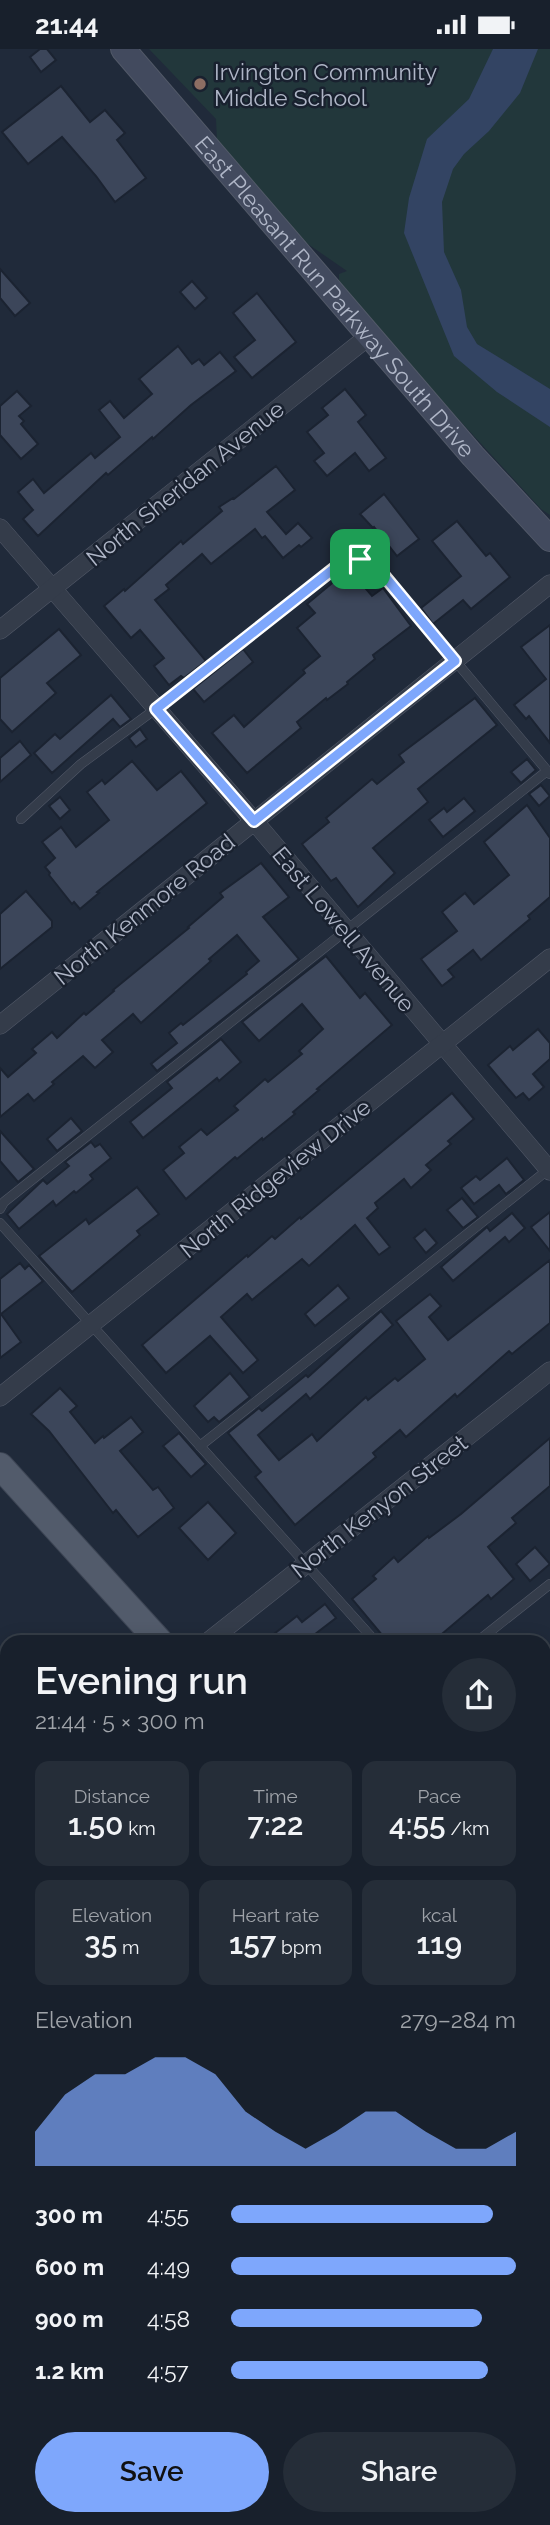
<!DOCTYPE html>
<meta charset="utf-8">
<style>
body{margin:0;font-family:Raleway,sans-serif;background:#252d38;color:#f1f3f6;height:100vh;display:flex;flex-direction:column;font-size:26px;white-space:nowrap}
*{box-sizing:border-box;margin:0}
p{font-size:23px;color:#9fa3a9}
.icon{flex:none;width:38px;height:38px;fill:none;stroke:currentColor;stroke-width:2;stroke-linecap:round;stroke-linejoin:round}
.map{position:relative;flex:1;overflow:hidden}
.side{position:absolute;left:0px;top:1586px;width:551px;height:891px;display:flex;flex-direction:column;background:#18202c;border-radius:21px 21px 0 0;box-shadow:0 4px 18px #0003,0 0 0 2px #363e48}
.side>*{flex:none}
.pin{position:absolute;display:grid;place-items:center;width:60px;height:60px;color:#fff;margin:-30px;border-radius:14px;box-shadow:0 4px 10px #0006}
.round{display:grid;place-items:center;flex:none;width:74px;height:74px;border-radius:37px;background:#252d38}
.overview{display:flex;align-items:center;justify-content:space-between;height:119px;padding:0 35px}
h1{font-size:38px;font-weight:600;line-height:52px}
.figures{display:grid;grid-template-columns:repeat(3,1fr);gap:10px;height:119px;padding:7px 35px}
.figures div{display:grid;align-content:center;border-radius:14px;background:#252d38;text-align:center}
.figures b{font-size:30px;font-weight:600}
.figures small{font-size:19px;font-weight:400}
.figures p{font-size:19px}
.chart{height:196px;padding:14px 35px}
.chart p{display:flex;justify-content:space-between}
.chart svg{width:100%;height:126px;margin-top:7px;fill:#7ea7fc;opacity:.7}
.primary-button{display:flex;gap:14px;margin-top:auto;padding:14px 35px}
.primary-button a{flex:1;height:80px;border-radius:42px;background:#7ea7fc;color:#111;font-size:28px;font-weight:600;line-height:80px;text-align:center}
.primary-button a+a{background:#252d38;color:#f1f3f6}
ul{padding:0 35px;list-style:none;font-size:23px}
li{display:grid;grid-template-columns:112px 84px 1fr;align-items:center;height:52px}
li i{height:18px;border-radius:9px;background:#7ea7fc}
.status{display:flex;justify-content:space-between;align-items:center;height:49px;padding:0 35px;background:#18202c;direction:ltr}
.status svg{height:19px;fill:currentColor}
.map>svg:first-child{display:block}
</style>
<div class="status"><b>21:44</b><svg viewBox="0 0 49 12"><path d="M0 12V9h3v3zM5 12V6h3v6zM10 12V3h3v9zM15 12V0h3v12zM26 1h20v11H26zM47 4h2v5h-2z"/></svg></div>
<div class="map">
<svg width="550" height="2476" viewBox="0 0 550 2476">
<rect width="100%" height="100%" fill="#202a3a"/>
<polygon fill="#22373b" points="149,0 550,0 550,344 493,309 475,302 464,281 462,266 442,261 464,310 485,328 550,370 550,466 541,460 339,240 339,225 347,222 305,193 217,91 216,70"/>
<polygon fill="#334463" points="493,0 538,0 520,44 489,82 464,105 453,120 442,153 444,203 461,241 467,278 477,295 550,340 550,378 497,343 454,307 404,184 409,149 427,90 469,50"/>
<g fill="#3c465a" stroke="#1b2331" stroke-width="2">
<polygon points="40,0 47,0 56,11 41,23 30,8"/>
<polygon points="61,37 90,73 105,61 111,68 125,84 117,91 146,129 115,153 96,127 62,88 28,115 2,83"/>
<polygon points="0,220 30,254 15,267 0,249"/>
<polygon points="192,232 207,249 195,260 180,243"/>
<polygon points="257,244 296,293 252,329 234,308 255,291 233,264"/>
<polygon points="178,297 192,315 199,310 204,316 220,303 236,322 191,356 153,390 152,388 108,426 106,424 38,487 23,470 33,461 18,443 33,430 44,444 91,404 95,409 120,388 99,361 110,352 124,369 152,345 139,330"/>
<polygon points="345,340 366,366 358,373 386,409 369,422 355,404 327,427 314,412 324,404 307,383 328,366 322,359"/>
<polygon points="17,342 31,357 19,367 24,372 21,375 38,395 21,410 0,386 0,357"/>
<polygon points="276,417 295,441 267,463 286,485 298,474 312,489 301,498 299,496 283,509 265,487 262,489 255,480 211,515 202,505 166,536 169,540 155,551 206,612 184,629 181,627 169,636 154,617 164,609 140,581 131,589 104,557 124,540 125,542 181,492 183,495 222,462 219,458 233,449 234,450"/>
<polygon points="384,445 419,490 397,507 374,478 373,479 360,465"/>
<polygon points="457,472 486,507 490,504 510,528 471,560 463,551 433,575 421,559 461,527 432,492"/>
<polygon points="349,520 372,547 383,539 411,577 373,606 375,610 347,633 348,635 327,651 326,649 297,673 301,679 247,724 212,684 234,666 244,678 305,624 303,621 320,607 297,579 315,564 307,555"/>
<polygon points="550,576 550,694 529,667 526,670 514,656 546,630 521,598"/>
<polygon points="59,580 81,606 47,634 56,644 12,683 0,670 0,629"/>
<polygon points="243,600 253,613 204,653 193,640"/>
<polygon points="111,646 131,670 120,678 113,670 52,724 34,704 55,685 60,690"/>
<polygon points="475,649 497,676 418,740 428,753 373,799 395,824 358,858 336,829 331,832 302,795 329,773 326,769 372,730 377,735 404,713 399,706"/>
<polygon points="140,680 147,690 136,698 129,689"/>
<polygon points="20,692 31,706 0,733 0,709"/>
<polygon points="527,710 536,721 521,734 511,723"/>
<polygon points="132,712 157,741 181,722 207,754 97,843 99,844 80,860 74,853 72,855 49,826 50,824 45,818 55,809 42,793 61,778 76,798 109,771 87,743 102,731 105,735"/>
<polygon points="541,736 550,747 539,757 529,745"/>
<polygon points="60,748 70,761 60,770 49,757"/>
<polygon points="464,749 475,762 443,788 429,771 444,759 447,763"/>
<polygon points="527,756 550,789 550,848 528,867 530,870 481,911 473,901 448,921 454,928 442,937 421,910 457,882 442,863 465,844 474,855 509,826 484,793"/>
<polygon points="261,814 289,848 263,868 299,910 157,1022 151,1015 177,994 169,984 181,974 183,976 247,925 246,923 259,912 237,886 209,910 211,912 141,974 133,965 102,991 113,1003 95,1019 83,1007 52,1033 54,1035 34,1052 28,1045 0,1068 0,1019 8,1028 36,1004 32,1000 52,983 57,989 84,964 86,966 114,942 113,941 189,879 188,878 223,848 220,844"/>
<polygon points="26,842 52,872 52,878 0,920 0,865"/>
<polygon points="326,907 360,949 365,944 392,976 317,1040 319,1041 293,1063 295,1065 263,1091 262,1089 237,1110 235,1108 186,1150 163,1121 184,1104 179,1098 201,1080 207,1086 238,1061 234,1057 265,1030 268,1033 302,1005 299,1002 323,980 302,955 259,992 242,973"/>
<polygon points="538,980 550,994 550,1010 533,1025 544,1038 529,1051 523,1044 516,1049 488,1016 510,997 513,1001"/>
<polygon points="221,990 241,1013 219,1032 217,1029 143,1089 130,1073 172,1039 167,1033"/>
<polygon points="452,1044 474,1070 448,1092 451,1095 426,1116 431,1121 411,1139 404,1130 375,1154 378,1159 367,1169 390,1198 379,1206 355,1176 309,1217 302,1210 252,1251 247,1245 221,1268 258,1311 243,1324 210,1287 166,1324 142,1296 247,1206 248,1208 272,1187 275,1190 300,1168 301,1170"/>
<polygon points="71,1069 82,1082 57,1102 47,1090"/>
<polygon points="0,1082 34,1120 18,1133 0,1112"/>
<polygon points="91,1093 95,1098 100,1095 111,1109 90,1126 93,1130 76,1144 74,1142 56,1157 53,1152 19,1180 7,1165 43,1131 47,1135 69,1117 65,1113"/>
<polygon points="507,1109 524,1131 506,1145 499,1136 474,1155 461,1139 476,1127 480,1131"/>
<polygon points="137,1138 159,1165 137,1182 140,1186 72,1243 39,1207 86,1170 89,1175"/>
<polygon points="462,1149 478,1168 463,1179 447,1161"/>
<polygon points="550,1163 550,1202 531,1178"/>
<polygon points="512,1164 525,1179 509,1193 505,1188 453,1232 441,1218 487,1178 490,1182"/>
<polygon points="425,1180 437,1194 426,1204 414,1189"/>
<polygon points="550,1211 550,1274 512,1305 509,1302 457,1348 455,1345 406,1388 400,1381 373,1404 376,1408 295,1476 255,1428 261,1423 228,1384 259,1359 262,1362 306,1326 308,1328 381,1262 393,1276 310,1350 306,1345 258,1386 279,1411 312,1385 317,1392 366,1348 368,1351 395,1329 398,1332 425,1310 396,1272 430,1245 441,1257 429,1268 448,1291"/>
<polygon points="20,1214 25,1220 29,1216 43,1232 1,1265 21,1293 0,1309 0,1230"/>
<polygon points="338,1236 349,1249 315,1277 305,1265"/>
<polygon points="230,1324 250,1348 219,1373 214,1368 208,1373 194,1357"/>
<polygon points="60,1339 77,1357 70,1363 95,1394 103,1387 104,1389 131,1368 143,1383 120,1402 153,1441 158,1438 174,1459 138,1488 116,1461 113,1464 49,1382 31,1365"/>
<polygon points="179,1384 206,1415 191,1428 163,1397"/>
<polygon points="550,1389 550,1437 512,1469 516,1474 488,1498 514,1530 491,1550 488,1546 443,1584 451,1592 387,1592 352,1550 376,1530 373,1527 394,1508 398,1513 428,1487 429,1489 461,1465"/>
<polygon points="208,1453 236,1484 208,1511 179,1479"/>
<polygon points="535,1498 550,1515 530,1532 516,1515"/>
<polygon points="325,1555 336,1569 306,1592 265,1592 297,1567 302,1573"/>
</g>
<g fill="none" stroke-linecap="round" stroke-linejoin="round">
<defs>
<g id="lane">
<polyline points="21,770 81,715 165,653 341,514 360,510 381,523 550,725"/>
<polyline points="0,1160 4,1153 547,722"/>
<polyline points="0,1174 375,1592"/>
<polyline points="200,1397 549,1120"/>
<polyline points="478,1592 550,1535"/>
<polyline points="544,1917 550,1912"/>
<polyline points="544,2287 550,2282"/>
</g>
<g id="street">
<polyline points="0,479 254,772 550,1122"/>
<polyline points="0,581 369,287"/>
<polyline points="0,976 550,535"/>
<polyline points="0,1348 550,909"/>
<polyline points="209,1592 550,1322"/>
<polyline points="0,1744 7,1738"/>
<polyline points="0,2349 7,2357"/>
<polyline points="107,2469 113,2476"/>
</g>
<g id="secondary">
<path id="s1" d="M 123,0 L 473,407 L 550,490"/>
<polyline points="544,1751 550,1746"/>
<polyline points="0,2187 7,2182"/>
</g>
<g id="primary">
<polyline points="0,1417 159,1592"/>
<polyline points="544,2023 550,2030"/>
</g>
</defs>
<use href="#lane" stroke="#525968" stroke-width="10"/>
<use href="#street" stroke="#525968" stroke-width="19"/>
<use href="#secondary" stroke="#525968" stroke-width="26"/>
<use href="#primary" stroke="#3d4554" stroke-width="28"/>
<use href="#lane" stroke="#343c4a" stroke-width="9"/>
<use href="#street" stroke="#343c4a" stroke-width="18"/>
<use href="#secondary" stroke="#424a5e" stroke-width="24"/>
<use href="#primary" stroke="#525b6b" stroke-width="26"/>
</g>
<g fill="none" stroke-linecap="round" stroke-linejoin="round">
<defs>
<polygon id="route" points="360,510 381,523 455,612 254,772 156,660 341,514"/>
</defs>
<use href="#route" stroke="#fff" stroke-width="14"/>
<use href="#route" stroke="#7ea7fc" stroke-width="9"/>
</g>
<circle fill="#8d6e63" stroke="#19212f" stroke-width="2.5" cx="200" cy="35" r="7"/>
<g text-anchor="middle" dominant-baseline="central" stroke-width="5" stroke-linejoin="round" paint-order="stroke">
<g font-size="23" fill="#afb6c7" stroke="#19212f" text-anchor="start">
<text x="214" y="22">Irvington Community<tspan x="214" dy="26">Middle School</tspan></text>
</g>
<g font-size="23" fill="#afb6c7" stroke="#19212f">
<text stroke="none"><textPath href="#s1" startOffset="326">East Pleasant Run Parkway South Drive</textPath></text>
<text transform="translate(185 434) rotate(-39)">North Sheridan Avenue</text>
<text transform="translate(144 860) rotate(-39)">North Kenmore Road</text>
<text transform="translate(344 880) rotate(50)">East Lowell Avenue</text>
<text transform="translate(275 1129) rotate(-39)">North Ridgeview Drive</text>
<text transform="translate(379 1457) rotate(-38)">North Kenyon Street</text>
</g>
</g>
</svg>
<div class="pin" style="left:360px;top:510px;background:#1e9e55"><svg class="icon" aria-label="arrive" viewBox="0 0 24 24"><path d="M6 21V4h12l-3 4 3 4H6"/></svg></div>
<section class="side">
<div class="overview"><div><h1>Evening run</h1><p>21:44 · 5 × 300 m</p></div><a class="round"><svg class="icon" aria-label="share" viewBox="0 0 24 24"><path d="M12 15V3M7 8l5-5 5 5M5 13v7h14v-7"/></svg></a></div>
<div class="figures">
<div><p>Distance</p><b>1.50<small> km</small></b></div>
<div><p>Time</p><b>7:22</b></div>
<div><p>Pace</p><b>4:55<small> /km</small></b></div>
</div>
<div class="figures">
<div><p>Elevation</p><b>35<small> m</small></b></div>
<div><p>Heart rate</p><b>157<small> bpm</small></b></div>
<div><p>kcal</p><b>119</b></div>
</div>
<div class="chart"><p><span>Elevation</span>279–284 m</p>
<svg viewBox="0 0 160 44" preserveAspectRatio="none"><path d="M0 44V32L10 19L20 12L30 12L40 6L50 6L60 12L70 25L80 32L90 38L100 32L110 25L120 25L130 32L140 38L150 38L160 32V44z"/></svg>
</div>
<ul>
<li><b>300 m</b>4:55<i style="width:92%"></i></li>
<li><b>600 m</b>4:49<i style="width:100%"></i></li>
<li><b>900 m</b>4:58<i style="width:88%"></i></li>
<li><b>1.2 km</b>4:57<i style="width:90%"></i></li>
</ul>
<div class="primary-button"><a>Save</a><a>Share</a></div>
</section>
</div>
